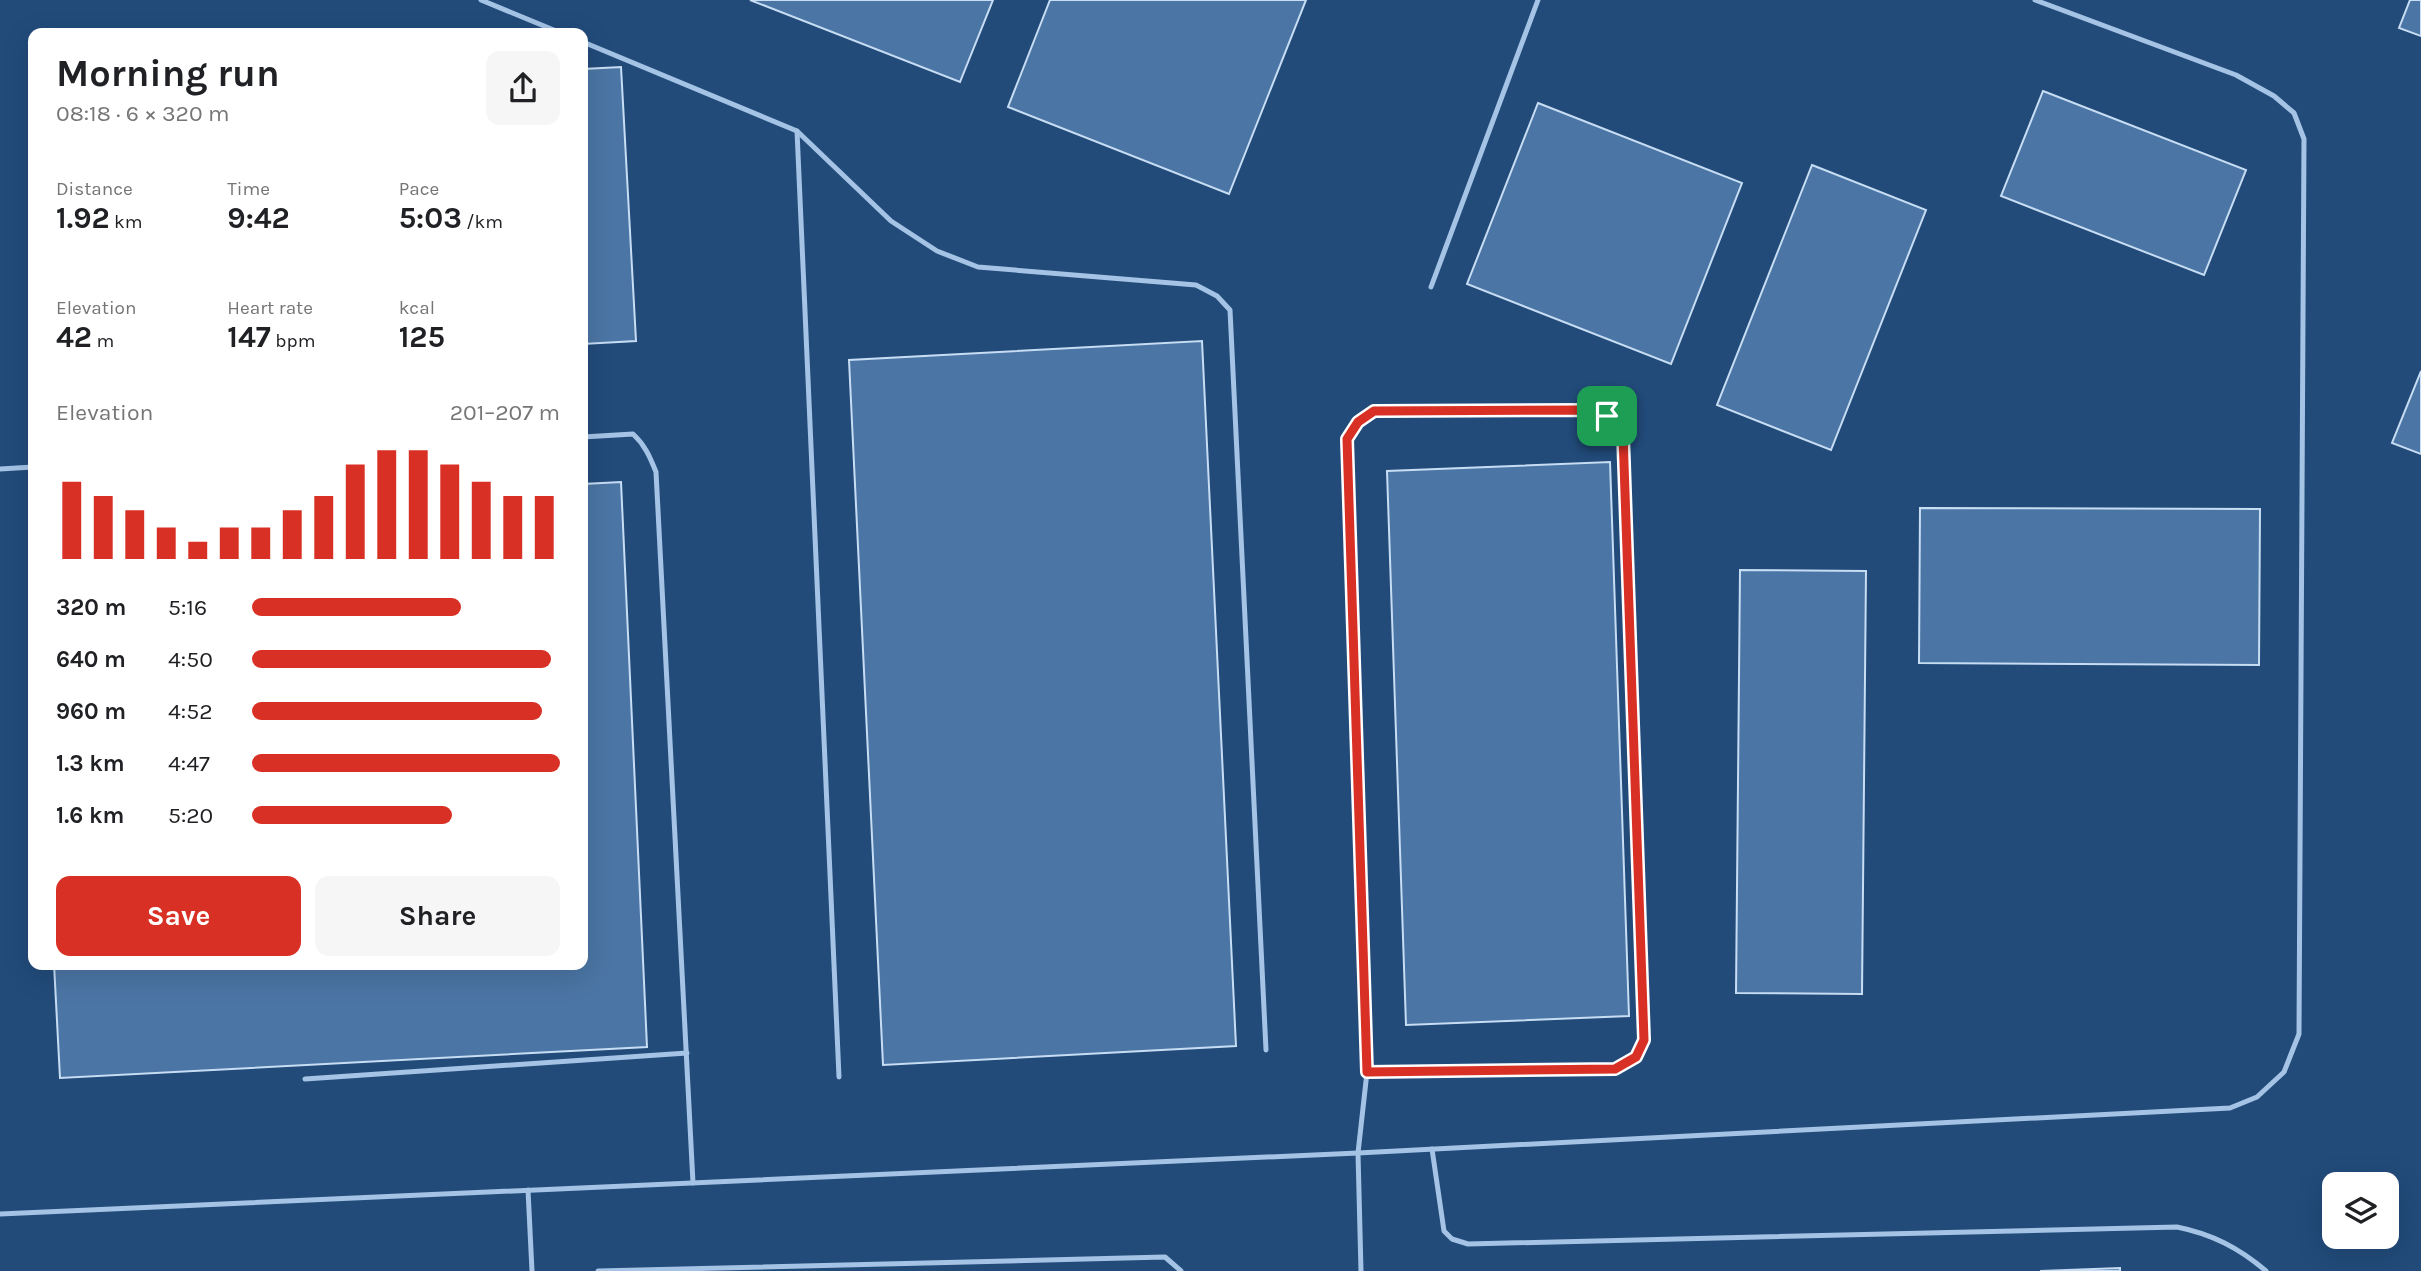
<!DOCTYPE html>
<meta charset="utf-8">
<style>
body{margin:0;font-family:Karla,sans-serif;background:#f6f6f6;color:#202124;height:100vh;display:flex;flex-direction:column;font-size:26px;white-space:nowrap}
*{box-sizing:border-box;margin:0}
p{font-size:23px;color:#757577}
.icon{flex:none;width:38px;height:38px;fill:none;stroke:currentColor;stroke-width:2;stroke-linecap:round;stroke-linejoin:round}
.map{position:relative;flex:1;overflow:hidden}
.sheet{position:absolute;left:28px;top:28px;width:560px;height:942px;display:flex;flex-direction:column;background:#fff;border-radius:14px;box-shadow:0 7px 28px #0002}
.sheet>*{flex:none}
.controls{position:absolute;left:2322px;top:1172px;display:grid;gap:14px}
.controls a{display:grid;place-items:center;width:77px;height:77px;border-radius:14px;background:#fff;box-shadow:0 7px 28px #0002;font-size:35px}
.pin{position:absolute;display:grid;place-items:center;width:60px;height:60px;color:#fff;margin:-30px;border-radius:14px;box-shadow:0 4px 10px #0006}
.round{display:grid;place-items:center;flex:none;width:74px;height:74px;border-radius:14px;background:#f6f6f6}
.summary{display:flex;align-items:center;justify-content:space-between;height:119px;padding:0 28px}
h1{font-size:38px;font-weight:700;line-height:52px}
.figures{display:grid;grid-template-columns:repeat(3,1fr);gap:10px;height:119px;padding:7px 28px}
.figures div{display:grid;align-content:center}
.figures b{font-size:30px;font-weight:700}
.figures small{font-size:19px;font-weight:400}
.figures p{font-size:19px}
.chart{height:196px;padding:14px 28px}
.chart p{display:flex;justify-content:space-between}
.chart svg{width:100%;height:126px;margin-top:7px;stroke:#d93025;stroke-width:6}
.action{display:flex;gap:14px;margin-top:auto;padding:14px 28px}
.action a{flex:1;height:80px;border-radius:14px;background:#d93025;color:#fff;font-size:28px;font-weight:700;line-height:80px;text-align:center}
.action a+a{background:#f6f6f6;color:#202124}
ul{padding:0 28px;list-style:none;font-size:23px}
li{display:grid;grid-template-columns:112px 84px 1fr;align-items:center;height:52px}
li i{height:18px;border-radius:9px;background:#d93025}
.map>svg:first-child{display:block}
</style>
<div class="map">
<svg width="2421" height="1271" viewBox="0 0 2421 1271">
<rect width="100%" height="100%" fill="#224b7a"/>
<g fill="#4b75a4" stroke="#c7ddf4" stroke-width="2">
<polygon points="750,0 993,0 960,82"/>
<polygon points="1050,0 1306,0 1229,194 1008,107"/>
<polygon points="2410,0 2421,0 2421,36 2399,28"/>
<polygon points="621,67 636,341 583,344 583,69"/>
<polygon points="2043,91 2246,170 2204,275 2001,196"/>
<polygon points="1538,103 1742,183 1671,364 1467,284"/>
<polygon points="1812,165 1926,210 1831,450 1717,405"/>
<polygon points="1202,341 1236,1046 883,1065 849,360"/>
<polygon points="2421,371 2421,454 2392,443"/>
<polygon points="1610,462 1629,1016 1406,1025 1387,471"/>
<polygon points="621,482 647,1047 60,1078 54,964 583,964 583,484"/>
<polygon points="1920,508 2260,509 2259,665 1919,663"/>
<polygon points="1740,570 1866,571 1862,994 1736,993"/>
<polygon points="2120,1268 2120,1271 2040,1271"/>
</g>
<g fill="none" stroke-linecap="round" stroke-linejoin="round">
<g stroke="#a4c3e5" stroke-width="5">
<polyline points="481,0 561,33"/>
<polyline points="583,42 797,131 891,221 937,251 978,267 1196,285 1217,296 1230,310 1266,1050"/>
<polyline points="797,131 839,1077"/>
<polyline points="1431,287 1538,0"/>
<path d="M 583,437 L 633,434 C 645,445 650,457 656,472 L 693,1183"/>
<polyline points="0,469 33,467"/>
<polyline points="305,1079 687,1053"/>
<path d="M 1432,1149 L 1444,1231 L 1452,1239 L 1468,1244 L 2177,1227 C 2212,1234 2239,1248 2266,1271"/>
<polyline points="528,1190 532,1271"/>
<polyline points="0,1214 1358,1153 2230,1108 2257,1097 2284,1072 2299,1034 2304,139 2294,113 2274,96 2236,75 2035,0"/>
<polyline points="598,1271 1165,1257 1181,1271"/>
<polyline points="1361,1271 1358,1153 1367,1072 1347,439 1358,422 1374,411 1588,410 1607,417 1623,435 1644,1040 1636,1057 1615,1069 1367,1072"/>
</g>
</g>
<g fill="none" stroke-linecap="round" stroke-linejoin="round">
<defs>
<polygon id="route" points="1588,410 1607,416 1623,435 1644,1040 1636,1057 1615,1069 1367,1072 1347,439 1358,422 1374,411"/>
</defs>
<use href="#route" stroke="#fff" stroke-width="14"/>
<use href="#route" stroke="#d93025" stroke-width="9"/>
</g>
</svg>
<div class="controls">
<a><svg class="icon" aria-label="layers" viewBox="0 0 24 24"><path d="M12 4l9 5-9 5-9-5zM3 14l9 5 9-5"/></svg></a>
</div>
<div class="pin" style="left:1607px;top:416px;background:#1e9e55"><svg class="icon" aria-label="arrive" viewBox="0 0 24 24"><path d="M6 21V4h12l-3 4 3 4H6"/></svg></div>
<section class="sheet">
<div class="summary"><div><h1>Morning run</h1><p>08:18 · 6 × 320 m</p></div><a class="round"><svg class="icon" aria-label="share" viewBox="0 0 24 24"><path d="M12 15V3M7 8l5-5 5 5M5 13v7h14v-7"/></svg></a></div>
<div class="figures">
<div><p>Distance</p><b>1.92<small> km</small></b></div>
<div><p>Time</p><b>9:42</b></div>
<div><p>Pace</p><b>5:03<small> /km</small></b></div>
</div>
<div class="figures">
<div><p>Elevation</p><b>42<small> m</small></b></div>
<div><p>Heart rate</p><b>147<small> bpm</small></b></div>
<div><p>kcal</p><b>125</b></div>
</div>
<div class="chart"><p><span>Elevation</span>201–207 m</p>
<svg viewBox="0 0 160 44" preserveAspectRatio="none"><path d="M5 44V17M15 44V22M25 44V27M35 44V33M45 44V38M55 44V33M65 44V33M75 44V27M85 44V22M95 44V11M105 44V6M115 44V6M125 44V11M135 44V17M145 44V22M155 44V22"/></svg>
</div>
<ul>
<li><b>320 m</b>5:16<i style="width:68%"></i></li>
<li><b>640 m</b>4:50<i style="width:97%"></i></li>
<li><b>960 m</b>4:52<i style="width:94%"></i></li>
<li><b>1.3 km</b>4:47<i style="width:100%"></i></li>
<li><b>1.6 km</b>5:20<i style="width:65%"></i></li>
</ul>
<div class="action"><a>Save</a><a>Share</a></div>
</section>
</div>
